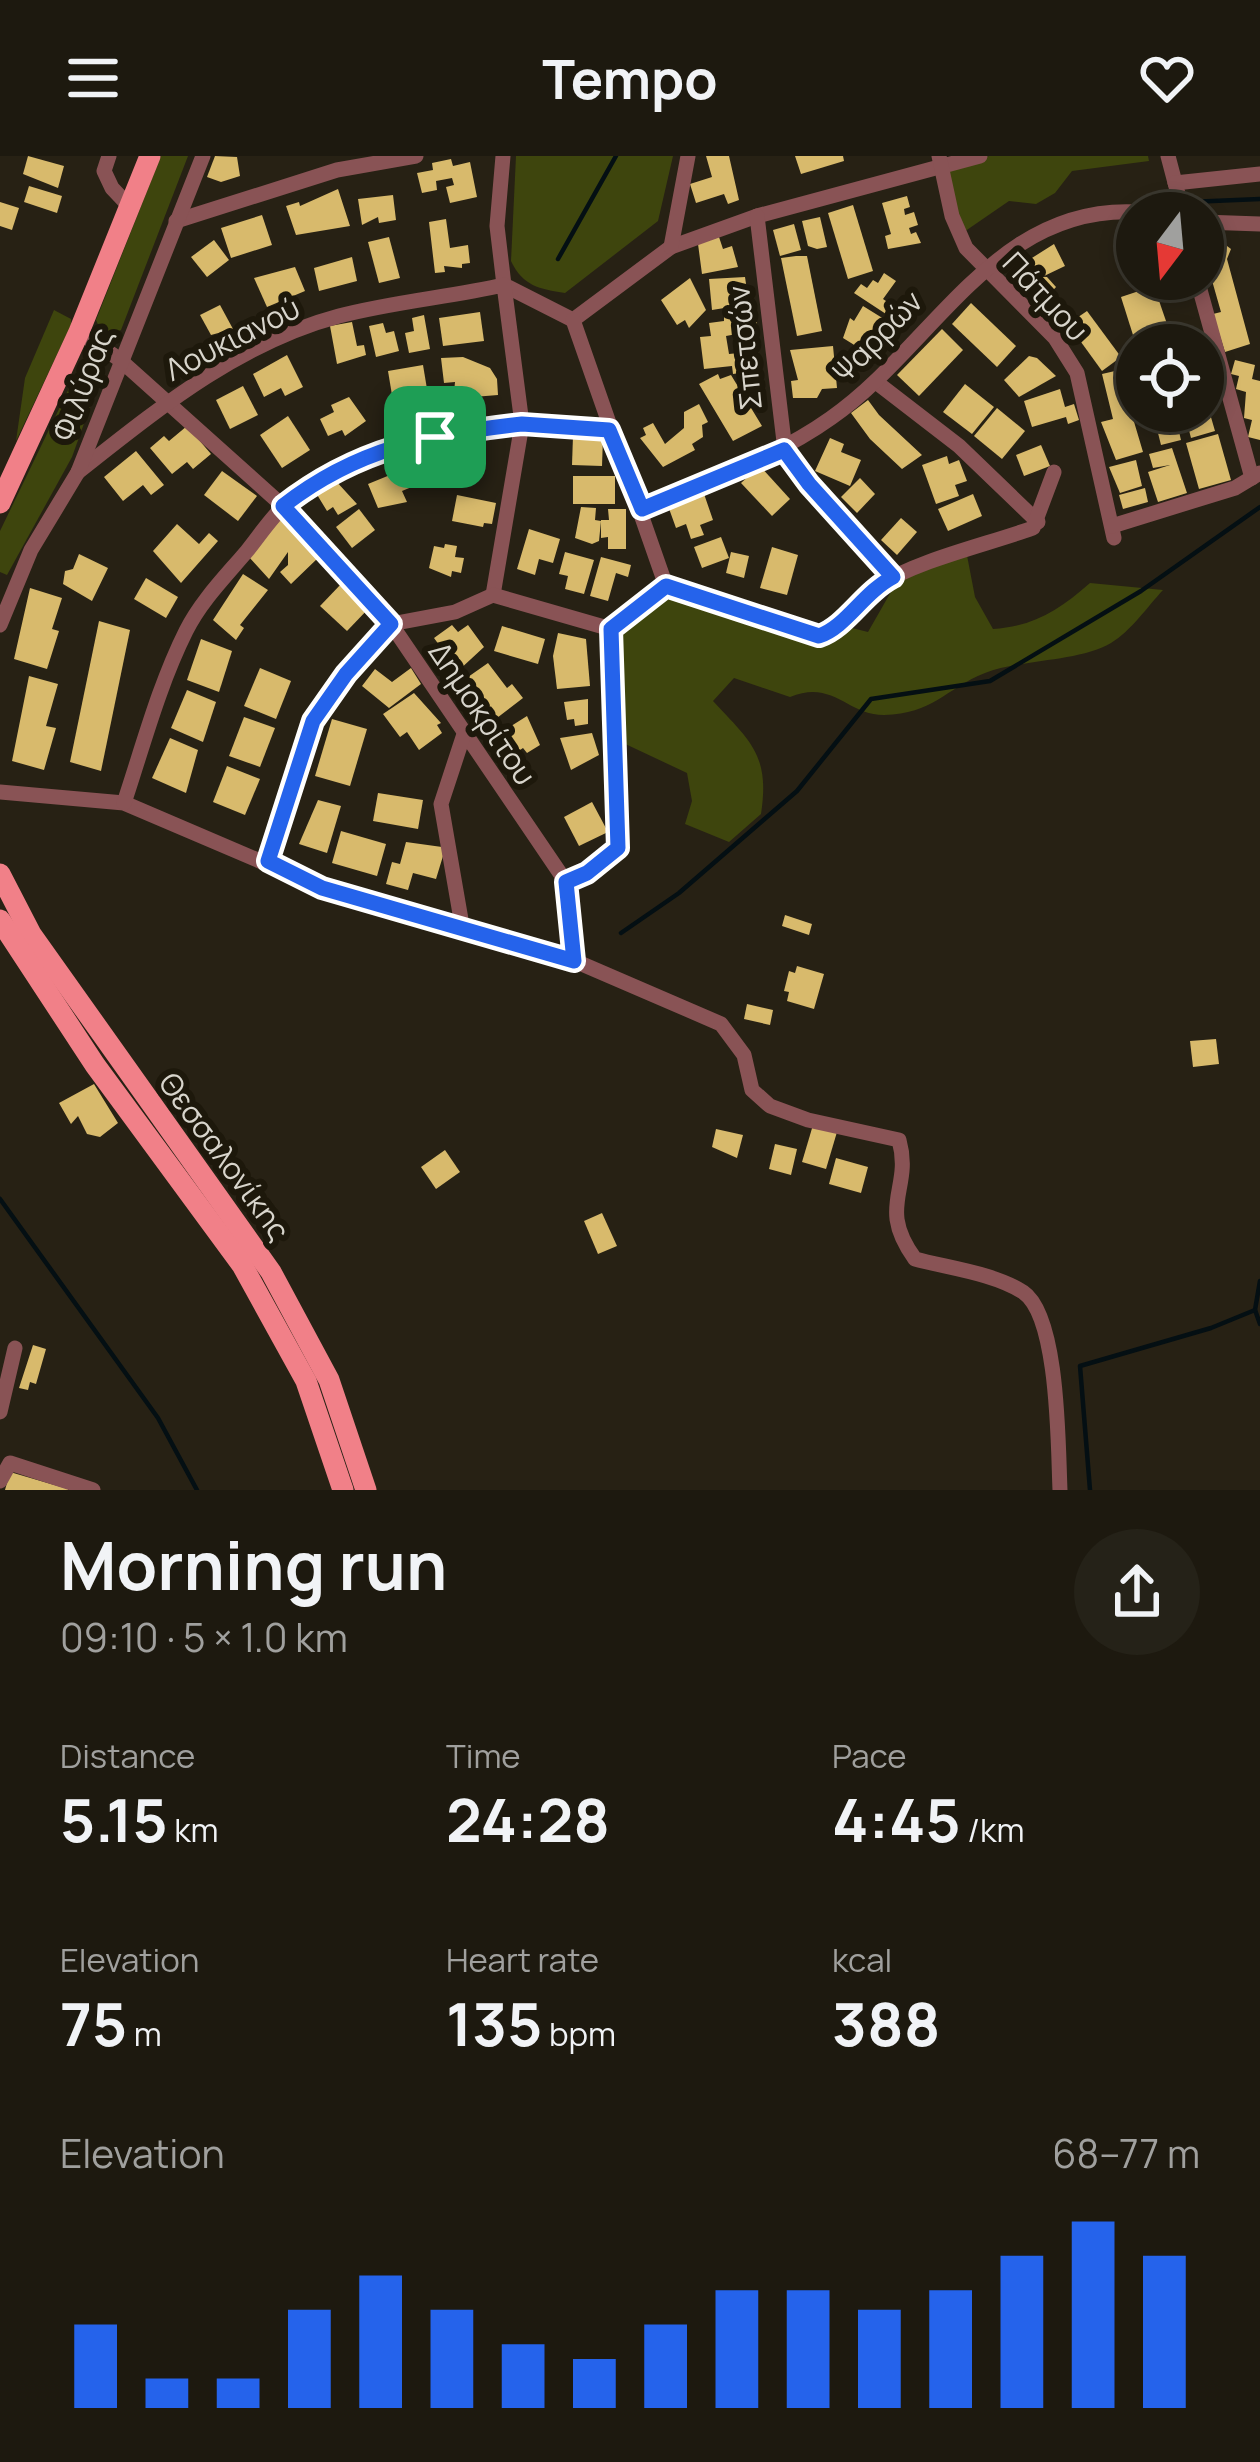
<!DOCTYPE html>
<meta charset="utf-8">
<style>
body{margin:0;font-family:Manrope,sans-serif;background:#252218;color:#f1f3f6;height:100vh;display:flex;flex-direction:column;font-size:45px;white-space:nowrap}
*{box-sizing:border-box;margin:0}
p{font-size:39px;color:#a0a09e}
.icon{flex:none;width:66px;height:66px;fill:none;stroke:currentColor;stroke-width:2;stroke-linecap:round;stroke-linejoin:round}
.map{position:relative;height:1334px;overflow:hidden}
.drawer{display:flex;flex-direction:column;background:#1d190f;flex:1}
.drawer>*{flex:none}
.needle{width:78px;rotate:196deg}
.buttons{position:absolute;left:1116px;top:36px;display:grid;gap:24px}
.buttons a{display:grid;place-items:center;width:108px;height:108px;border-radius:50%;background:#1d190f;box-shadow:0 6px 18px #0003,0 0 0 3px #3b382f;font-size:60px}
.pin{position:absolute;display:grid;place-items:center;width:102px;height:102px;color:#fff;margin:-51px;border-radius:24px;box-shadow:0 6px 18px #0006}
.round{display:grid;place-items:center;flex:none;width:126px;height:126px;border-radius:63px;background:#252218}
.overview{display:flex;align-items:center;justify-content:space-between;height:204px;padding:0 60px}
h1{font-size:66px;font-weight:700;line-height:90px}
.stats{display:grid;grid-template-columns:repeat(3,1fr);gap:18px;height:204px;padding:12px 60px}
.stats div{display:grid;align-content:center}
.stats b{font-size:60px;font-weight:700}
.stats small{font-size:33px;font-weight:400}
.stats p{font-size:33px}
.chart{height:336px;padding:24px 60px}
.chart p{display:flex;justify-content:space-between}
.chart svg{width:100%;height:216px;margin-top:12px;stroke:#2563eb;stroke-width:6}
header{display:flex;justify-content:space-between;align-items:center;height:156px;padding:0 60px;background:#1d190f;font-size:54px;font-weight:700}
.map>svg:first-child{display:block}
</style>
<header><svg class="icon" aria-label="menu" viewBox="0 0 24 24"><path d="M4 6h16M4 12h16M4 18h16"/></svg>Tempo<svg class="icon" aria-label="heart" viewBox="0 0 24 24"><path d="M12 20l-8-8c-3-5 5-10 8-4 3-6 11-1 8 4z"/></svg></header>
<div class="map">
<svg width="1260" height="1334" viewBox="0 0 1260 1334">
<rect width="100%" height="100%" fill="#272114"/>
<g fill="#3e450d">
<polygon points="161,0 188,0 121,174 104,182 96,164"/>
<path d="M 516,0 L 673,0 L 658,65 L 565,137 C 539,133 523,130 511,105 Z"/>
<polygon points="989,0 1148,0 1149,5 1072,15 1055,37 1036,48 1009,45 961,78 947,14"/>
<polygon points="54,154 71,163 71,169 16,285 25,222"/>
<polygon points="87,195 106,206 72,301 7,419 0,416 0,375"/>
<path d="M 965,389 L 975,441 L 993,473 C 1035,470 1059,454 1090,427 L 1163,434 C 1148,450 1131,475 1111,487 C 1079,506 1021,503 985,517 C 945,533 933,558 884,559 C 847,559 833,523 790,541 L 734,522 L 713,545 C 751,586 770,599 761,658 L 729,686 L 685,668 L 692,645 L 687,617 L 619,585 L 608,492 L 670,429 L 813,485 L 830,483 L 848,471 L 868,476 L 908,406 Z"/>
</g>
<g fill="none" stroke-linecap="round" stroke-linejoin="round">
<g stroke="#040f13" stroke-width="4.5">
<polyline points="1189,46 1260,43"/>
<polyline points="558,103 616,0"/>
<polyline points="621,777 679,737 797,635 871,543 990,525 1141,435 1260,351"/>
<polyline points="0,1043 158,1262 197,1334"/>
<polyline points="1260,1125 1255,1154 1260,1168"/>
<polyline points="1090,1334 1080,1210 1211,1172 1255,1154"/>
</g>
</g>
<g fill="#d8ba6c">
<polygon points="28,0 64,10 58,32 23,18"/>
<polygon points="215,0 237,1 240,20 221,26 207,21"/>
<polygon points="706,0 729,0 739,44 728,48 724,38 696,47 690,28 712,21"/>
<polygon points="795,0 843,0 844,5 801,18"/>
<polygon points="451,3 453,10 470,6 477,41 450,47 446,31 454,29 452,22 436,25 437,34 422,37 417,17 433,14 432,7"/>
<polygon points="29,30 62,40 57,57 24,46"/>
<polygon points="338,33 350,70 296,79 286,50 299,46 300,50"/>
<polygon points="393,39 396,64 379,67 378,61 362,69 358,43"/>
<polygon points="907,40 910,51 904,53 905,59 914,56 918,69 909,72 911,78 916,76 921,87 888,93 885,80 891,78 882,47"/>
<polygon points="0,46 19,52 12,74 0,70"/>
<polygon points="853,49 873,115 848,123 828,57"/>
<polygon points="262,59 272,89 231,102 221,72"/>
<polygon points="820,61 827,91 817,93 808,90 802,65"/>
<polygon points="446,63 450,92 468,89 470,107 462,108 462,112 444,110 445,116 435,117 429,66"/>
<polygon points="794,68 801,94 780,100 773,74"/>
<polygon points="389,81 400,122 379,127 368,86"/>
<polygon points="719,81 723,93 732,90 738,111 702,118 698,88"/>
<polygon points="214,84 229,104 207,121 191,101"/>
<polygon points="1223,87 1231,93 1227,103 1250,188 1225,196 1213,158 1221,156 1203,93"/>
<polygon points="1054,88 1065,110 1042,121 1024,117 1017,121 1013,114"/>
<polygon points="796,100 807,100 822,175 797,180 781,102"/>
<polygon points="352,101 357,125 319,135 314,112"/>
<polygon points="295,111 305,135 267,151 254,122"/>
<polygon points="884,117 896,125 883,143 892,149 886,158 854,137 861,128 867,132 873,124 878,127"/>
<polygon points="1026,120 1047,121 1056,131 1039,150 1017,129"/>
<polygon points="745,121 749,148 712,154 709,123"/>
<polygon points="690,122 706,154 689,172 685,164 677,169 661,144"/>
<polygon points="1154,130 1167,168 1133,179 1121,141"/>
<polygon points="971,147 1016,190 997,211 952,168"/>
<polygon points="220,149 233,173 211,179 200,159"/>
<polygon points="863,150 884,163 864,195 843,182 850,162 854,165"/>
<polygon points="755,155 758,174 726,180 729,198 758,195 760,214 733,218 732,210 704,213 700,181 711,180 709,167 724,165 724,158"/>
<polygon points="1087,155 1121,201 1102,215 1068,168"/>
<polygon points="480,156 484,185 443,190 439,162"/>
<polygon points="424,159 430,193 409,197 405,177 414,175 412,162"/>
<polygon points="352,166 357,190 364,189 366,199 337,208 330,170"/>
<polygon points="383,167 386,177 394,175 399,195 376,201 369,170"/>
<polygon points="942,173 963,194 919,240 897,219"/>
<polygon points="833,190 837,232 822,233 817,242 793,242 791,225 798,224 790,194"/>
<polygon points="287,199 303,231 285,240 281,232 264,241 253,218"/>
<polygon points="1029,200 1037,202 1056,220 1019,241 1004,224"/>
<polygon points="463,201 490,212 497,223 498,239 461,242 462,257 452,258 455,226 444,227 441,202"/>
<polygon points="1235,204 1255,209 1252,223 1260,225 1260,284 1248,281 1252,264 1244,262 1246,236 1236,233 1239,220 1231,218"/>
<polygon points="423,209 429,245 394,251 388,215"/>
<polygon points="1128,212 1137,250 1137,258 1132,259 1143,296 1116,304 1101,266 1113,263 1102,218"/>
<polygon points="718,218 720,223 731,219 762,270 733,285 699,228"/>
<polygon points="965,228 994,251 972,278 943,256"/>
<polygon points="243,230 258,259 230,273 216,244"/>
<polygon points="1060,233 1065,251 1074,248 1079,264 1068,268 1066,261 1032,271 1024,245"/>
<polygon points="1204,237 1215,275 1191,282 1184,255 1203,255"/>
<polygon points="349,241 366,265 345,280 342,274 328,280 320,263 334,256 331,249"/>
<polygon points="868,244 879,259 922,299 902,313 870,283 851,257"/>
<polygon points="699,248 708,266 702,269 703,281 692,288 695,294 663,311 640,282 646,279 643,272 653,267 665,288 684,272 684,256"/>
<polygon points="997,252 1025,275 1002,303 974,280"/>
<polygon points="1174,255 1181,284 1161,289 1153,257"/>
<polygon points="288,260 310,294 282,312 260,279"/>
<polygon points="187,270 211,298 193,313 187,306 172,318 150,292 164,280 169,285"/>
<polygon points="1218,278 1231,324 1199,333 1186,287"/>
<polygon points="573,280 603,281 602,310 572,309"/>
<polygon points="830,282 844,288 841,296 861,304 850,330 815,315"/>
<polygon points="1041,289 1050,310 1024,320 1016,299"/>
<polygon points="1172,292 1187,337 1158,346 1148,316 1170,309 1153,312 1149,298"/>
<polygon points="136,295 164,329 151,339 143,329 123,345 104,321"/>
<polygon points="401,298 414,330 402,335 407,346 378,352 368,328 390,319 384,305"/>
<polygon points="947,300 949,308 959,304 967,325 955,329 959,340 936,348 922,309"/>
<polygon points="1136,304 1142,330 1120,337 1109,311"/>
<polygon points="760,310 790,343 772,360 741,327"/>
<polygon points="222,315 257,340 238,365 204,339"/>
<rect x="573" y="320" width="42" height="28"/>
<polygon points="860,322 875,338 857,357 841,341"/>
<polygon points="335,324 357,348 338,359 333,351 327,355 316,337"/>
<polygon points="1145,332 1148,346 1123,353 1119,339"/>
<polygon points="703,335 713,364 700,369 704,379 691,383 686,368 676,372 667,347"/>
<polygon points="973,338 982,360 948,375 938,353"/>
<polygon points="457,339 496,347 492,368 484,367 483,371 452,365"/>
<polygon points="581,351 596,352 595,364 601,365 599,385 592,388 575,382"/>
<polygon points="359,353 375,374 352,392 336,371"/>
<polygon points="608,353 626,353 626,393 608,393 608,381 601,382 601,364 609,364"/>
<polygon points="901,362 917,376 897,399 881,384"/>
<polygon points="280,364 319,401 291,428 280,416 288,409 288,396 269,423 249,401"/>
<polygon points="177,368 199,388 209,377 218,385 181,427 153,395"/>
<polygon points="529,373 560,383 553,407 539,403 535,419 517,413"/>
<polygon points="721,381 729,402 702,412 694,391"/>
<polygon points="445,388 457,390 455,401 464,402 461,417 452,415 451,421 429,412 434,390 444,392"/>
<polygon points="772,391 798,399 787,439 760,432"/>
<polygon points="565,396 594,404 584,438 565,433 568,420 559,418"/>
<polygon points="731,396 749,400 744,422 726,417"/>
<polygon points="79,398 108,412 92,445 63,428 65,415 73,413"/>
<polygon points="601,401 631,409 628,421 616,417 608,445 590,440"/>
<polygon points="243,418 268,434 240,469 244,472 236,484 213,464"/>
<polygon points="146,422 178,441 166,462 134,443"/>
<polygon points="343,426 370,451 347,475 320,450"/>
<polygon points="30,432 62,442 52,473 59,475 47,513 14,503"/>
<polygon points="99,465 130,474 101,615 70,606"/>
<polygon points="452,469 458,476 468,469 484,491 458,515 434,482"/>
<polygon points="502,470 545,483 538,508 494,495"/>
<polygon points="558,477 586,483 590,530 557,533 553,500"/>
<polygon points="201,483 232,495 219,536 187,524"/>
<polygon points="488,507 507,532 512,528 523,542 493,565 482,550 487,546 468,521"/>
<polygon points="260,512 291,525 276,563 244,550"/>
<polygon points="411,512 421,528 389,552 362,530 375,513 392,526"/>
<polygon points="29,520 58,528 46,570 56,572 44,614 12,605"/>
<polygon points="187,534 216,546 203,586 171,572"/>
<polygon points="414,537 441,567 437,569 442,577 419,594 407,576 400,581 383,558"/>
<polygon points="588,543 588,568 575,570 574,563 567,564 564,546"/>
<polygon points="527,560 540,589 527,597 523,592 514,598 500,577"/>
<polygon points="244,561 275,572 260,611 229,600"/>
<polygon points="332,563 367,573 350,630 315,620"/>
<polygon points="592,577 599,599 571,614 560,582"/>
<polygon points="170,582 198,594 186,637 152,622"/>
<polygon points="227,610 260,623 245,659 213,646"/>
<polygon points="378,637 423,644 418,673 373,665"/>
<polygon points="318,644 341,650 327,697 299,688"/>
<polygon points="592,646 608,676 579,690 564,661"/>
<polygon points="341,675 386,688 377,720 332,707"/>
<polygon points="406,686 442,691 443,700 436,723 413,717 408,734 386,728 392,706 400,708"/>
<polygon points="785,759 812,768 809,779 782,770"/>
<polygon points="797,810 824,818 814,853 787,845 789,836 784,835 789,815 795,817"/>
<polygon points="747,848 773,854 770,869 744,863"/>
<polygon points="1216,883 1219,908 1193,911 1190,885"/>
<polygon points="94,928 118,967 100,981 87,978 78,960 71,968 59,947"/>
<polygon points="813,969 837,976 826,1013 802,1006"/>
<polygon points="716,973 743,979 737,1002 712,991"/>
<polygon points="775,988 797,993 791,1019 769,1013"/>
<polygon points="445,994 460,1016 436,1033 421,1011"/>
<polygon points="836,1002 868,1011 861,1037 829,1028"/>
<polygon points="602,1057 617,1090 598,1098 584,1065"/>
<polygon points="33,1189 46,1193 36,1228 30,1226 28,1234 19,1232"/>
<polygon points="10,1316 68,1333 68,1334 5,1334"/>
</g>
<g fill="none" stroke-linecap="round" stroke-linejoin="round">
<g stroke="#895355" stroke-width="15">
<polyline points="109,0 104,15 112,32 130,51"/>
<polyline points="503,0 497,70 504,129 573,164 671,91 757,60 980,0"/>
<polyline points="939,0 952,60 966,92 1055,182 1077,217 1114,382"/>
<polyline points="1168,0 1183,57"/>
<polyline points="1175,27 1260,18"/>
<polyline points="757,60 785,294 809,328 893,421"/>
<polyline points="176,65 337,14 416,0"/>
<polyline points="1203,66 1260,68"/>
<polyline points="671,91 688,0"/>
<polyline points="1197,123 1252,322"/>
<polyline points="573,164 666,430"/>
<polyline points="79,176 119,203 283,350 391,468 566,726 575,805"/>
<polyline points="876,226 959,290 1038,366"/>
<path d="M 78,316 C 158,253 238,187 339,160 C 392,146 450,141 504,129 L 522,268 L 493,439"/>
<path d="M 642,353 C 707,324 772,304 831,262 C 935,190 998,40 1149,57"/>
<polyline points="1112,370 1235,332 1260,317"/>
<path d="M 666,430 L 819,480 C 844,472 853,444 875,431 C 921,403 982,390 1033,372 L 1054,316"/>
<polyline points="0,469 31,394 78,316 203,0"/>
<polyline points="611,473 666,430"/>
<path d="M 0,636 L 124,647 L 323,732 L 575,805 L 721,868 L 744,899 L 752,934 L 770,950 L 808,964 L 899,984 C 913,1034 876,1049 915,1103 C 948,1112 993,1117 1023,1136 C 1059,1160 1058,1291 1060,1334"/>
<path d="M 124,647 C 143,590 159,529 186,475 C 201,445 225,421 247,395 C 260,379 272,360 288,346 C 377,271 499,266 609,274"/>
<polyline points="267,705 313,565 346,518 391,468 455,456 493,439 611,473"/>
<polyline points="566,726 618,692 611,473"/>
<polyline points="463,775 441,648 464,578"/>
<polyline points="0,1256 15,1192"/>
<polyline points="0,1325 10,1307 93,1334"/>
</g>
<g stroke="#f18088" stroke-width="21">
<polyline points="0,347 79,176 150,0"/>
<polyline points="0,718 31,778 271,1116 329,1224 366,1334"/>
<polyline points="0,764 95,909 242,1109 306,1225 343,1334"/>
</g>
</g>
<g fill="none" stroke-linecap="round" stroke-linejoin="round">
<defs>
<path id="route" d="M 522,268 L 609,274 L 642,353 L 784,294 L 809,328 L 893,421 C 863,437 846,471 819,480 L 666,430 L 611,473 L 618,692 L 587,717 L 566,726 L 574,805 L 322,732 L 268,705 L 313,565 L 346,518 L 391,468 L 283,350 C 357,292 431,278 522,268 Z"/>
</defs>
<use href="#route" stroke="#fff" stroke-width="24"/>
<use href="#route" stroke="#2563eb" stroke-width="15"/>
</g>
<g text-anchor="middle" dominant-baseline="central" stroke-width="12" stroke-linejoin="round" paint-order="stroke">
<g font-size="30" fill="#d8d5cc" stroke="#1d180b">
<text transform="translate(1046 140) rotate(47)">Πάτμου</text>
<text transform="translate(877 180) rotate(-46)">Ψαρρών</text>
<text transform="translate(232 182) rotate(-27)">Λουκιανού</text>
<text transform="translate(744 192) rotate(-96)">Σπετσών</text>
<text transform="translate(82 228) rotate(-69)">Φιλύρας</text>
<text transform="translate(483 557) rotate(56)">Δημοκρίτου</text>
<text transform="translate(225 1000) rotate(54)">Θεσσαλονίκης</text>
</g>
</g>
</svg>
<div class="buttons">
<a><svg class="needle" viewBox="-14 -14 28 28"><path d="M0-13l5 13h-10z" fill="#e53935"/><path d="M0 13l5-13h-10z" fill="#a0a09e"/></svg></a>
<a><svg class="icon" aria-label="locate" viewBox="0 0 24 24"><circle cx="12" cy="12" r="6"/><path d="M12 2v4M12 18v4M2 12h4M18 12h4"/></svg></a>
</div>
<div class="pin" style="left:435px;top:281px;background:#1e9e55"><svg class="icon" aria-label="arrive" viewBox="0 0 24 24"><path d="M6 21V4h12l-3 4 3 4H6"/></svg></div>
</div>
<section class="drawer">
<div class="overview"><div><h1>Morning run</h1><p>09:10 · 5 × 1.0 km</p></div><a class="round"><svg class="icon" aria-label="share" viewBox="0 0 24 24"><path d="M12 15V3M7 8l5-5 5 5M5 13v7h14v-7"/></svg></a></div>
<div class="stats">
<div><p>Distance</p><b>5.15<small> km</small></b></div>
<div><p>Time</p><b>24:28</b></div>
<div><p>Pace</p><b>4:45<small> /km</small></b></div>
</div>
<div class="stats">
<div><p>Elevation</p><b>75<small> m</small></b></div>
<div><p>Heart rate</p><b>135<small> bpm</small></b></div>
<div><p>kcal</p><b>388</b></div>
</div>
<div class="chart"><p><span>Elevation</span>68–77 m</p>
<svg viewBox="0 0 160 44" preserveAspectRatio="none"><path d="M5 44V27M15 44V38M25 44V38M35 44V24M45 44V17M55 44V24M65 44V31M75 44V34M85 44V27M95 44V20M105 44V20M115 44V24M125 44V20M135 44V13M145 44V6M155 44V13"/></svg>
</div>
</section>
